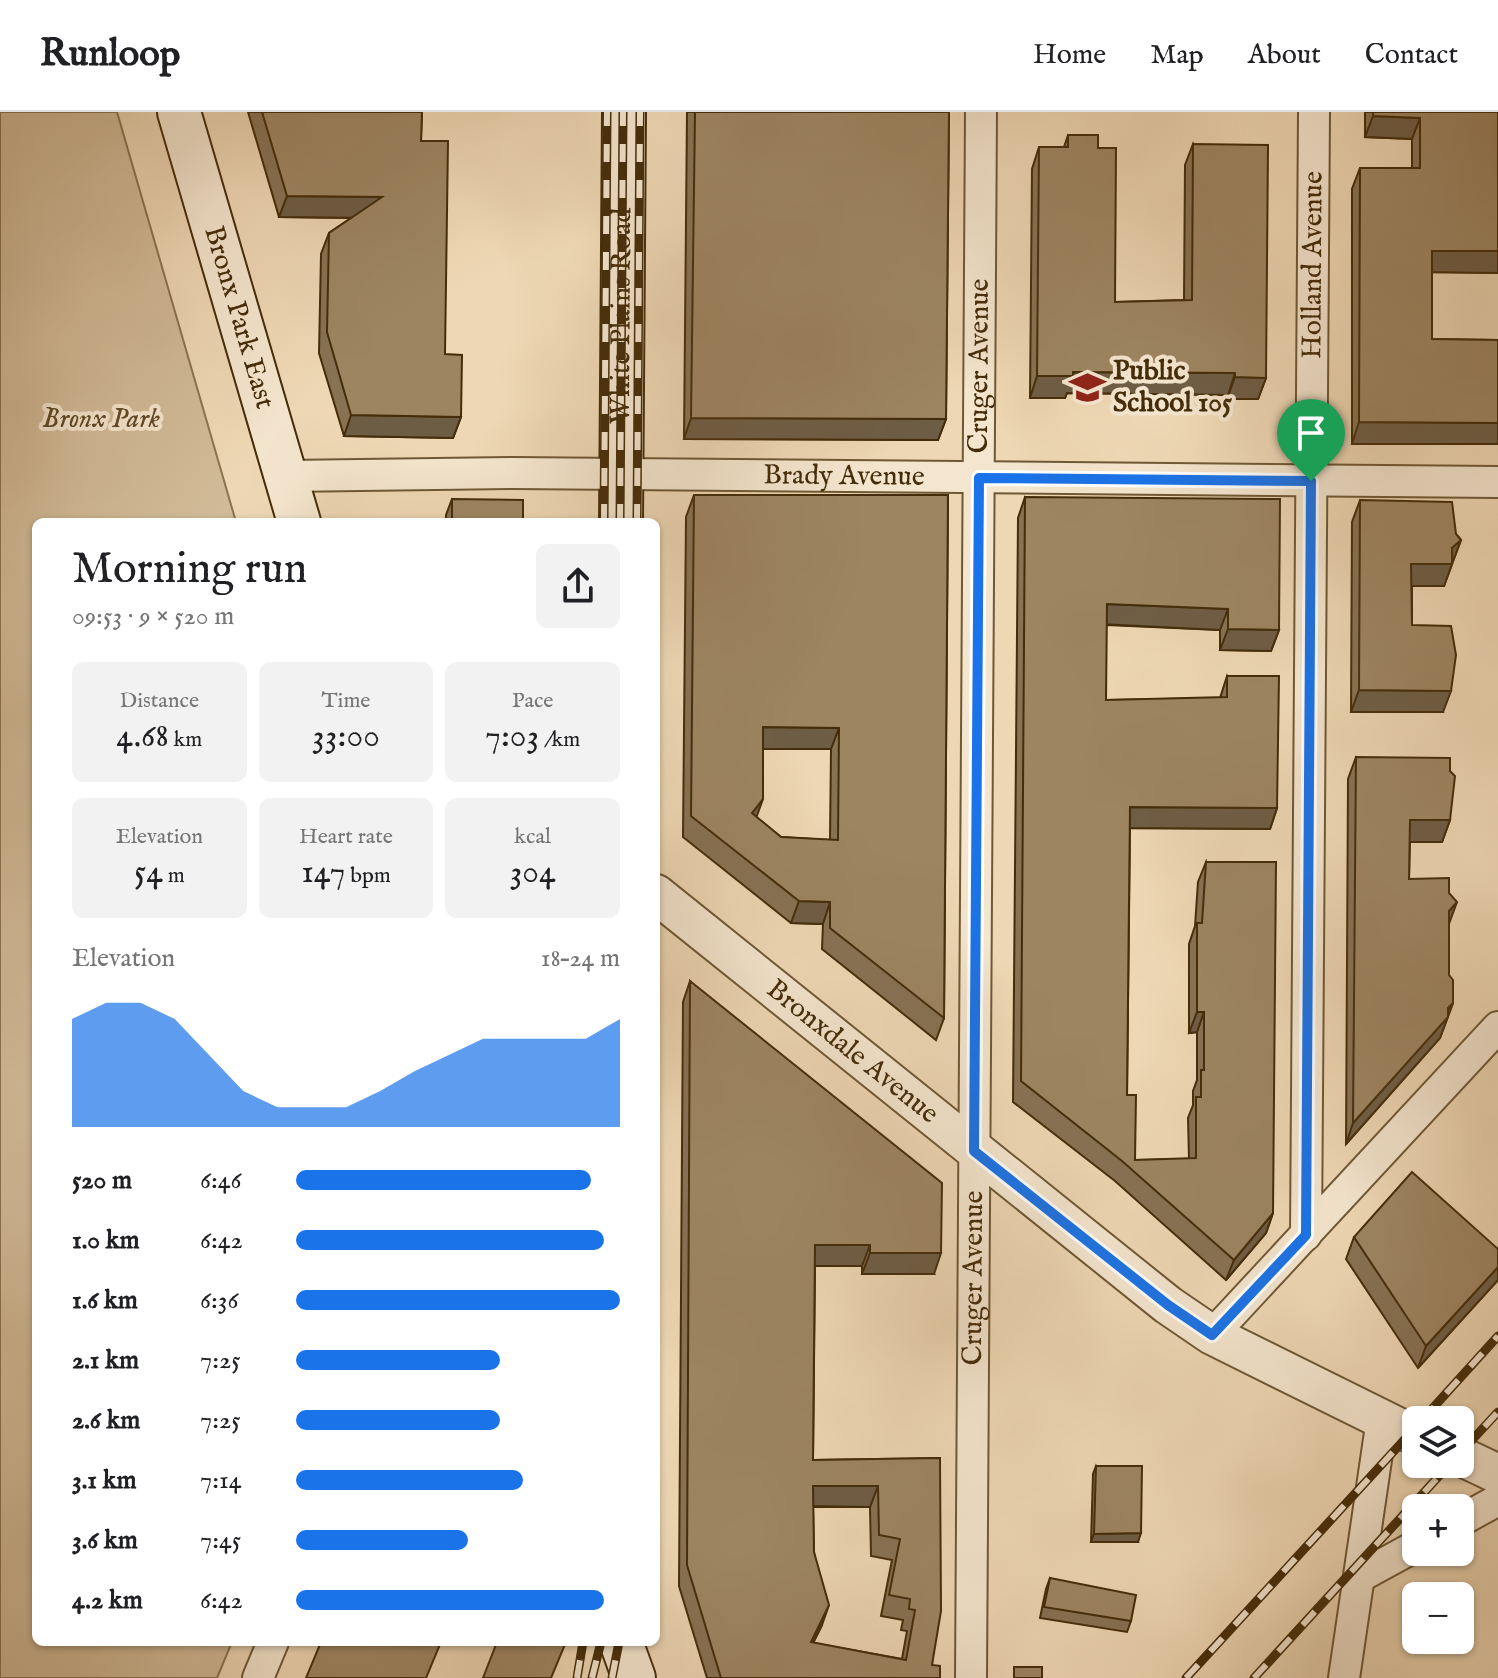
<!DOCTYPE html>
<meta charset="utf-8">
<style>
body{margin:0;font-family:"IM FELL English",serif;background:#f2f2f2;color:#202124;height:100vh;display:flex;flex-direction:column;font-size:30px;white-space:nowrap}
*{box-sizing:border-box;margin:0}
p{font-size:26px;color:#757577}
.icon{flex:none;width:44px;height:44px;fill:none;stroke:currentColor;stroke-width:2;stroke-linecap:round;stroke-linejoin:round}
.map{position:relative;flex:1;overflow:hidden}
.drawer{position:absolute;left:32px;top:406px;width:628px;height:1128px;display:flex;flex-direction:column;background:#fff;border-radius:12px;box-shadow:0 2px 6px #0004}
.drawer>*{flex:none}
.controls{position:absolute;left:1402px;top:1294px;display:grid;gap:16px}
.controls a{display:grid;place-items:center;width:72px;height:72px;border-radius:12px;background:#fff;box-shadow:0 2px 6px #0004;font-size:40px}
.pin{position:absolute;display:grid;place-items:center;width:68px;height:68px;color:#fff;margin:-82px -34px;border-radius:50% 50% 50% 0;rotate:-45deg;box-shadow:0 0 8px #0007}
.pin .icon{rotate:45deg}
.round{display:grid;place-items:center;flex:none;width:84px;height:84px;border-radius:12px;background:#f2f2f2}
.overview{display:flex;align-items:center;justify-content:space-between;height:136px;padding:0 40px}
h1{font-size:44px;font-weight:600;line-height:60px}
.metrics{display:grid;grid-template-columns:repeat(3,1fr);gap:12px;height:136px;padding:8px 40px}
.metrics div{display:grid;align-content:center;border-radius:12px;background:#f2f2f2;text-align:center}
.metrics b{font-size:34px;font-weight:600}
.metrics small{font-size:22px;font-weight:400}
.metrics p{font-size:22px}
.chart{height:224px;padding:16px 40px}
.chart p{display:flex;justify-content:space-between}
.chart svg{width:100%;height:144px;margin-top:8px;fill:#1a73e8;opacity:.7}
ul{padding:0 40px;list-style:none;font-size:26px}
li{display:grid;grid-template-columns:128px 96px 1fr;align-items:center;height:60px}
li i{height:20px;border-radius:10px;background:#1a73e8}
header{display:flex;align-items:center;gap:48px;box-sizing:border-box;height:112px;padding:0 40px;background:#fff;border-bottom:2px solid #e0e0e0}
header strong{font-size:38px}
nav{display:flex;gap:44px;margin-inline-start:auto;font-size:28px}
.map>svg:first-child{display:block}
</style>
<header>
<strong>Runloop</strong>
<nav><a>Home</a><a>Map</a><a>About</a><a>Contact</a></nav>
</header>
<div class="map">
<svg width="1498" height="1566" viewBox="0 0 1498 1566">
<rect width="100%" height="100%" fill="#eed7b4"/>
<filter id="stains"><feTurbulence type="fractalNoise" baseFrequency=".0025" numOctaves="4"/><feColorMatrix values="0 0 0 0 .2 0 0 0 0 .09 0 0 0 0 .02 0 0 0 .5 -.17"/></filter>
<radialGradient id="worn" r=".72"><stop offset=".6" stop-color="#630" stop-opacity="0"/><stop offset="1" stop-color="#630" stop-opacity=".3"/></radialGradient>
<polygon fill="#d1ba97" stroke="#8b7450" stroke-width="2" points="0,0 117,0 236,410 36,410 36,1530 232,1530 217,1566 0,1566"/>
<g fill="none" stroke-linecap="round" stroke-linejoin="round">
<defs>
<g id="minor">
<path id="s1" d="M 286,364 L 514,361 L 1498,370"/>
<path id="s2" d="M 1306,1123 L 1314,0"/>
<polyline points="1212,1223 1498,915"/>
<polyline points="1460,1409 1498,1388"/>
<polyline points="1361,1464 1416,1434"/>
<polyline points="258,1566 273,1530"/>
<path id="s3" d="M 971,1566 L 981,0"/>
<polyline points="1344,1566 1382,1307"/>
</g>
<g id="tertiary">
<path id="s4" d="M 656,782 L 1168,1193 L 1212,1223 L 1416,1324"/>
<polyline points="1460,1344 1498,1362"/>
</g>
<g id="secondary">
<path id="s5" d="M 179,0 L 299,410"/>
<polyline points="621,410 624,0"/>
<polyline points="621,1530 634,1566"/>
</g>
</defs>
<use href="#minor" stroke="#6f5834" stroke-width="34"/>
<use href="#tertiary" stroke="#6f5834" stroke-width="42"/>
<use href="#secondary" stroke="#452d0a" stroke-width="46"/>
<use href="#minor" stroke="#f4e5ce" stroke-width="30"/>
<use href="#tertiary" stroke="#f4e5ce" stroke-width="38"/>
<use href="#secondary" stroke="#f4e5ce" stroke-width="42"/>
<defs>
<g id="rail">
<polyline points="604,410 607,0"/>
<path id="s6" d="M 620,410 L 623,0"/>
<polyline points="637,410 640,0"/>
<polyline points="1422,1308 1498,1224"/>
<polyline points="1460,1341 1498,1300"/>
<polyline points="577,1566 583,1530"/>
<polyline points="592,1566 601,1530"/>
<polyline points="612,1566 619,1530"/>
<polyline points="1186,1566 1416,1315"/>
<polyline points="1254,1566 1450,1352"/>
</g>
</defs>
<use href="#rail" stroke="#452d0a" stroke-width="9"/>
<use href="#rail" stroke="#f4e5ce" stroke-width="6" stroke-dasharray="18" stroke-linecap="butt"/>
</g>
<g fill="#877254" stroke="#452d0a" stroke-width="2" fill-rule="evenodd">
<polygon points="248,0 422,0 421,29 445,242 461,305 453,326 344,324 319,241 321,142 329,121 351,106 279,105"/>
<polygon points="687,0 949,0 946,307 938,328 684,327"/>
<polygon points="1365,0 1498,0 1498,161 1432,160 1432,227 1498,228 1498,332 1352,332 1352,77 1360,56 1412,56 1412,27 1365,25"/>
<polygon points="1068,23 1098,36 1115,190 1184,188 1185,53 1193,32 1266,266 1258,287 1227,287 1228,283 1067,281 1065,286 1030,286 1032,57 1039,35 1064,35"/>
<path d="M 694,383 L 948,383 L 944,906 L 936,928 L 822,837 L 823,812 L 791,811 L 683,725 L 686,405 ZM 763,637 L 831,637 L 830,728 L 781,725 L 756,705 Z"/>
<polygon points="1025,385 1279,518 1271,539 1220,538 1220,518 1106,513 1106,588 1220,586 1227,564 1277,696 1270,717 1130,716 1127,983 1135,1048 1189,1047 1188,1006 1193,993 1193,979 1197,968 1197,920 1189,921 1189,832 1195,814 1198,770 1206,750 1273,1101 1266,1121 1226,1168 1115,1069 1013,990 1018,406"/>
<polygon points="452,387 523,410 446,410 446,403"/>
<polygon points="1360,388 1456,422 1461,428 1444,474 1412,474 1412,513 1443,600 1351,600 1352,410"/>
<polygon points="1356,645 1450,708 1442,730 1410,730 1409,767 1449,812 1449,863 1453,891 1440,926 1346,1032 1348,667"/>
<path d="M 690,869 L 934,1162 L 862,1162 L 862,1154 L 815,1154 L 813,1348 L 940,1346 L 932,1553 L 940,1566 L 707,1566 L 679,1474 L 683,890 ZM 813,1395 L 870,1395 L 871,1444 L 892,1448 L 881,1504 L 903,1508 L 901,1518 L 907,1519 L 902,1547 L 813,1531 L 822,1513 L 814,1440 Z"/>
<polygon points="1354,1125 1498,1137 1498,1168 1418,1256 1346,1147"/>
<polygon points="1096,1354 1138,1430 1091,1430 1093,1362"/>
<polygon points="1050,1466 1131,1509 1127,1520 1040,1506 1046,1477"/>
</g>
<g fill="#6e5d45" stroke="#452d0a" stroke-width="2">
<polygon points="1373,4 1420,6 1412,27 1365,25"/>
<polygon points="287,84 382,85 375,106 279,105"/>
<polygon points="1432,139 1498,139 1498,161 1424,160"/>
<polygon points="1073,260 1235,261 1228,283 1067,281 1065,286 1030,286 1037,264"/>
<polygon points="1235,265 1266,266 1258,287 1227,287"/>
<polygon points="351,303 461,305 453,326 344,324"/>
<polygon points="691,306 946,307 938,328 684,327"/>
<polygon points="1359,310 1498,311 1498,332 1352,332"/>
<polygon points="1461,428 1453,449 1450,452 1452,452 1444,474 1403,474 1411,452 1452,436"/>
<polygon points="1107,492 1228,497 1220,518 1099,512"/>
<polygon points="1228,517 1279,518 1271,539 1220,538"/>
<polygon points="1359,578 1451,579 1443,600 1351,600"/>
<polygon points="763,615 839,616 831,637 755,637"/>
<polygon points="763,687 755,709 752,701"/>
<polygon points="1130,695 1277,696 1270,717 1123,716"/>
<polygon points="1410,708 1450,708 1442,730 1402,730"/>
<polygon points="799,789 830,790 823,812 791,811"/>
<polygon points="1457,790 1449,812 1449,799"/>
<polygon points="1453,891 1440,926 1346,1032 1353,1011"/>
<polygon points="1197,900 1204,900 1197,920 1189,921"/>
<polygon points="1273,1101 1266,1121 1226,1168 1234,1148"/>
<polygon points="815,1133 870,1133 862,1154 807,1154"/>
<polygon points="870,1141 941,1141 934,1162 862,1162"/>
<polygon points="1498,1155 1498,1168 1418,1256 1426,1234"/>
<polygon points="813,1374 878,1374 870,1395 806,1394"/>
<polygon points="1141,1421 1138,1430 1091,1430 1094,1422"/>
<polygon points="829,1493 822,1513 803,1551 811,1530"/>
</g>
<g fill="#9d8562" stroke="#452d0a" stroke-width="2" fill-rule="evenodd">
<polygon points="262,0 422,0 421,29 448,29 445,242 462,243 461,305 351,303 327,220 329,121 382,85 287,84"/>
<polygon points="695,0 949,0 946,307 691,306"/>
<polygon points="1373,0 1498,0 1498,139 1432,139 1432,227 1498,228 1498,311 1359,310 1360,56 1420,56 1420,6 1373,4"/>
<polygon points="1068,23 1098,23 1098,36 1116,36 1115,190 1192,188 1193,32 1268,33 1266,266 1235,265 1235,261 1073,260 1073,264 1037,264 1039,35 1068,35"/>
<path d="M 694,383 L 948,383 L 944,906 L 830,816 L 830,790 L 799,789 L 691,704 ZM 763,615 L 839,616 L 838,728 L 781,725 L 752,701 L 763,687 Z"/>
<polygon points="1025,385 1280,387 1279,518 1228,517 1228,497 1107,492 1106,588 1227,585 1227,564 1279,564 1277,696 1130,695 1127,983 1136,983 1135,1048 1196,1046 1196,985 1201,985 1201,958 1204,958 1204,900 1197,900 1197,811 1202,811 1206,750 1276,750 1273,1101 1234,1148 1122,1049 1021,969"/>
<polygon points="452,387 523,388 523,410 452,410"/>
<polygon points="1360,388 1452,390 1456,422 1461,428 1452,436 1452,452 1411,452 1412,513 1451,514 1456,543 1451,579 1359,578"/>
<polygon points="1356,645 1450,646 1450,659 1455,664 1450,708 1410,708 1409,767 1449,766 1449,781 1457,790 1449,799 1449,863 1453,868 1453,891 1448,896 1448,905 1353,1011"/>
<path d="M 690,869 L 942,1071 L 941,1141 L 870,1141 L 870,1133 L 815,1133 L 813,1348 L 940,1346 L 941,1499 L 932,1553 L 940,1554 L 940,1566 L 721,1566 L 687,1453 ZM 813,1374 L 878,1374 L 879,1423 L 900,1427 L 889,1483 L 910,1487 L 909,1497 L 915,1498 L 906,1548 L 811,1530 L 829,1493 L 814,1440 Z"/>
<polygon points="1412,1060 1498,1137 1498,1155 1426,1234 1354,1125"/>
<polygon points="1096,1354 1142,1354 1141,1421 1094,1422"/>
<polygon points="1050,1466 1136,1483 1131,1509 1044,1495"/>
<polygon points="321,1530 441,1530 426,1566 306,1566"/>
<polygon points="497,1530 566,1530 551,1566 483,1566"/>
<rect x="1014" y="1555" width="28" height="11"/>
</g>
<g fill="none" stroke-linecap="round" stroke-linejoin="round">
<defs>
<polygon id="route" points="979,366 1311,369 1306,1123 1212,1223 1168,1193 974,1039"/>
</defs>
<use href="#route" stroke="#fff" stroke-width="16"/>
<use href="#route" stroke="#1a73e8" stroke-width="10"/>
</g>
<defs>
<symbol id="school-bare" viewBox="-9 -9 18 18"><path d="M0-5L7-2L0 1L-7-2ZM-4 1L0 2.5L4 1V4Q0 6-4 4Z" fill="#8f2418" stroke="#f4e5ce" stroke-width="2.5" paint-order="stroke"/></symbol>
</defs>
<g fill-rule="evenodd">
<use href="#school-bare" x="1062" y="250" width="51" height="51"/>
</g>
<g text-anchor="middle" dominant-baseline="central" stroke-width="8" stroke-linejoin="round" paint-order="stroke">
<g font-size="28" fill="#452d0a" stroke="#f4e5ce">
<text stroke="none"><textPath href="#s2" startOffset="970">Holland Avenue</textPath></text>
<text stroke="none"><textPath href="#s5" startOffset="214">Bronx Park East</textPath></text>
<text stroke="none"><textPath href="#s6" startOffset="206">White Plains Road</textPath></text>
<text stroke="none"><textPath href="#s3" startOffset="1312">Cruger Avenue</textPath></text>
<text stroke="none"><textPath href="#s1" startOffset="558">Brady Avenue</textPath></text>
<text stroke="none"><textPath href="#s4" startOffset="252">Bronxdale Avenue</textPath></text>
<text stroke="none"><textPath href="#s3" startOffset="400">Cruger Avenue</textPath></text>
</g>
<g font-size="28" font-weight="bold" fill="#452d0a" stroke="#f4e5ce" text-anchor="start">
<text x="1113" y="259">Public<tspan x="1113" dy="32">School 105</tspan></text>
</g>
<g font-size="28" font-style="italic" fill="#614926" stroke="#f4e5ce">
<text x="101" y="307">Bronx Park</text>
</g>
</g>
<rect width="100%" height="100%" filter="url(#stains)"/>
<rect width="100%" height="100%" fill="url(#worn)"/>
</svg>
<div class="controls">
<a><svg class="icon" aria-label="layers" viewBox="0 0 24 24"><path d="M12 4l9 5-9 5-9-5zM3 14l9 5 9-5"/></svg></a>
<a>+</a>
<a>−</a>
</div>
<div class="pin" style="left:1311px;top:369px;background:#1e9e55"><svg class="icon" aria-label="arrive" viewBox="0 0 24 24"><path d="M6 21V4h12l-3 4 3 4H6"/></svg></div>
<section class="drawer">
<div class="overview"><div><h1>Morning run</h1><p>09:53 · 9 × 520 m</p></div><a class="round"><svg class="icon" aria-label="share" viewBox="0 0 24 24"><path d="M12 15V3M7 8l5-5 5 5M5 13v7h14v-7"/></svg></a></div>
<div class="metrics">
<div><p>Distance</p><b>4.68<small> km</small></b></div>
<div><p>Time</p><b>33:00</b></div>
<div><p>Pace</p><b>7:03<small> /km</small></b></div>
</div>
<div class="metrics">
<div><p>Elevation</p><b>54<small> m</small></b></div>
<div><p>Heart rate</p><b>147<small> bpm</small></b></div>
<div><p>kcal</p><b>304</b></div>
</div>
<div class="chart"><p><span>Elevation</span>18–24 m</p>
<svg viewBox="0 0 160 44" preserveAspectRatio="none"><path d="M0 44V11L10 6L20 6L30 11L40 22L50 33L60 38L70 38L80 38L90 33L100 27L110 22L120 17L130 17L140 17L150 17L160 11V44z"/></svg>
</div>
<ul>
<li><b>520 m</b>6:46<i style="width:91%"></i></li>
<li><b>1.0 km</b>6:42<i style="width:95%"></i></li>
<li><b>1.6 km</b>6:36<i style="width:100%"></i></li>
<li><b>2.1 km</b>7:25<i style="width:63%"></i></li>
<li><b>2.6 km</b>7:25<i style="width:63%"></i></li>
<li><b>3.1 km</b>7:14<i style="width:70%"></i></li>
<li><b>3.6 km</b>7:45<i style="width:53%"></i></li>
<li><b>4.2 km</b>6:42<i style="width:95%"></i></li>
</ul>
</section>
</div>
